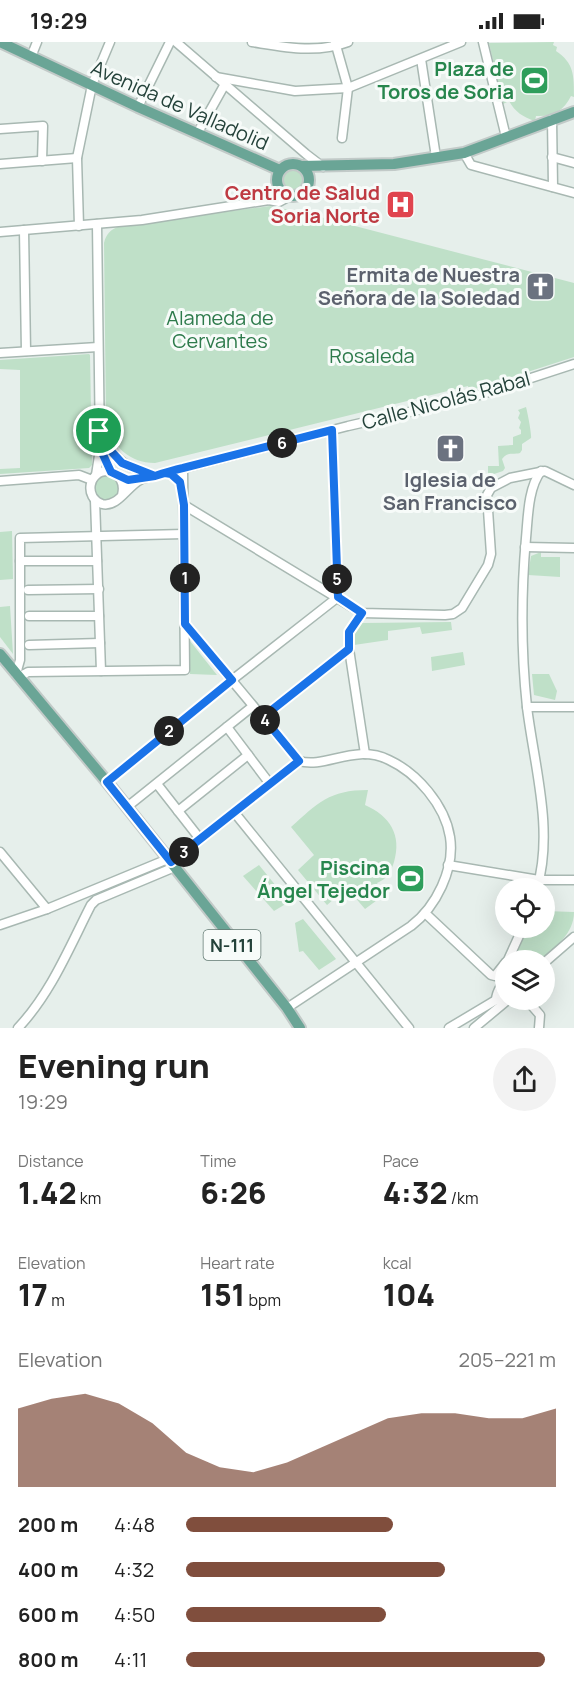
<!DOCTYPE html>
<meta charset="utf-8">
<style>
body{margin:0;font-family:Manrope,sans-serif;background:#f2f2f2;color:#222;height:100vh;display:flex;flex-direction:column;font-size:22px;white-space:nowrap}
*{box-sizing:border-box;margin:0}
p{font-size:20px;color:#767676}
.icon{flex:none;width:33px;height:33px;fill:none;stroke:currentColor;stroke-width:2;stroke-linecap:round;stroke-linejoin:round}
.map{position:relative;height:986px;overflow:hidden}
.details{display:flex;flex-direction:column;background:#fff;flex:1}
.details>*{flex:none}
.buttons{position:absolute;left:495px;top:836px;display:grid;gap:12px}
.buttons a{display:grid;place-items:center;width:60px;height:60px;border-radius:50%;background:#fff;box-shadow:0 6px 24px #0002;font-size:30px}
.pin{position:absolute;display:grid;place-items:center;width:51px;height:51px;color:#fff;margin:-26px;border:3px solid #fff;border-radius:50%;box-shadow:0 2px 6px #0007}
.km{position:absolute;width:30px;height:30px;margin:-15px;border-radius:50%;background:#222;color:#fff;font-size:16px;line-height:30px;text-align:center}
.round{display:grid;place-items:center;flex:none;width:63px;height:63px;border-radius:32px;background:#f2f2f2}
.overview{display:flex;align-items:center;justify-content:space-between;height:102px;padding:0 18px}
h1{font-size:33px;font-weight:800;line-height:45px}
.stats{display:grid;grid-template-columns:repeat(3,1fr);gap:9px;height:102px;padding:6px 18px}
.stats div{display:grid;align-content:center}
.stats b{font-size:30px;font-weight:800}
.stats small{font-size:16px;font-weight:400}
.stats p{font-size:16px}
.chart{height:168px;padding:12px 18px}
.chart p{display:flex;justify-content:space-between}
.chart svg{width:100%;height:108px;margin-top:6px;fill:#804e3d;opacity:.7}
ul{padding:0 18px;list-style:none;font-size:20px}
li{display:grid;grid-template-columns:96px 72px 1fr;align-items:center;height:45px}
li i{height:15px;border-radius:8px;background:#804e3d}
.status{display:flex;justify-content:space-between;align-items:center;height:42px;padding:0 30px;background:#fff;direction:ltr}
.status svg{height:16px;fill:currentColor}
.map>svg:first-child{display:block}
</style>
<div class="status"><b>19:29</b><svg viewBox="0 0 49 12"><path d="M0 12V9h3v3zM5 12V6h3v6zM10 12V3h3v9zM15 12V0h3v12zM26 1h20v11H26zM47 4h2v5h-2z"/></svg></div>
<div class="map">
<svg width="574" height="986" viewBox="0 0 574 986">
<rect width="100%" height="100%" fill="#e6efeb"/>
<g fill="#bfe0c8">
<path d="M 554,0 L 553,3 L 557,5 L 556,9 C 574,21 574,33 574,55 L 571,54 C 564,69 552,75 536,74 L 535,79 C 523,75 515,70 509,59 L 503,62 L 489,1 Z"/>
<circle cx="293" cy="138" r="12"/>
<path d="M 270,164 L 305,171 L 574,241 L 574,315 L 469,349 L 468,344 L 155,421 C 129,421 112,404 106,380 L 104,201 C 106,192 111,187 120,184 Z"/>
<polygon points="89,312 90,313 92,423 89,426 0,432 0,427 20,426 20,328 0,327 0,318"/>
<path d="M 526,365 C 527,368 532,393 531,396 L 522,402 L 522,408 L 520,411 C 512,413 509,409 502,417 L 505,426 L 503,429 L 488,434 L 488,424 L 499,424 L 498,404 L 513,403 L 513,395 L 521,392 L 521,388 L 519,386 L 521,380 L 518,376 L 520,371 L 518,368 Z"/>
<circle cx="107" cy="446" r="13"/>
<polygon points="12,489 13,537 0,538 0,490"/>
<polygon points="541,510 541,515 560,515 560,535 528,533 531,514"/>
<polygon points="10,564 13,612 0,595 0,565"/>
<polygon points="451,580 452,588 422,592 420,585 388,589 388,598 354,603 353,594 362,581"/>
<polygon points="190,599 217,633 190,632"/>
<polygon points="463,610 465,623 432,629 431,615"/>
<polygon points="532,632 549,632 557,649 555,658 534,653"/>
<path d="M 368,748 L 365,763 C 390,774 402,793 394,820 C 391,830 387,837 377,841 L 384,853 L 365,867 L 347,846 L 327,863 L 298,828 L 314,813 L 291,785 C 318,761 329,748 368,748 Z"/>
<polygon points="259,823 289,860 274,869 243,834"/>
<path d="M 545,869 L 574,870 C 574,892 555,905 540,918 L 513,918 L 529,885 L 544,885 Z"/>
<polygon points="303,877 336,917 319,928 303,909 299,910 295,881"/>
</g>
<g fill="none" stroke-linecap="round" stroke-linejoin="round">
<defs>
<g id="minor">
<polyline points="176,0 306,112 323,125"/>
<path d="M 252,0 C 284,5 316,12 348,0"/>
<polyline points="335,0 348,46 342,96"/>
<polyline points="483,0 506,95"/>
<polyline points="31,15 37,0"/>
<polyline points="421,17 436,115"/>
<polyline points="216,35 295,49 348,46 461,0"/>
<polyline points="138,65 170,0"/>
<polyline points="552,77 553,145"/>
<polyline points="0,87 43,84 42,119"/>
<polyline points="197,92 225,42"/>
<polyline points="464,111 471,123 574,151"/>
<polyline points="552,115 574,121"/>
<polyline points="0,122 77,116"/>
<polyline points="269,158 280,148"/>
<polyline points="79,184 77,116 92,43 110,0"/>
<polyline points="24,188 26,309"/>
<polyline points="0,190 142,178 269,158 279,160 290,154"/>
<polyline points="0,311 98,305"/>
<polyline points="332,389 338,555"/>
<path d="M 101,392 C 119,422 123,423 155,434"/>
<polyline points="100,407 110,430"/>
<polyline points="96,433 100,407 97,182"/>
<polyline points="117,433 128,438 142,437 348,384 470,356 574,322"/>
<polyline points="0,439 79,433 92,438"/>
<path d="M 122,453 C 125,442 120,430 107,429 C 88,429 84,456 102,462 C 117,466 127,445 140,438"/>
<polyline points="95,458 101,629"/>
<polyline points="184,463 362,571 445,573 453,572 462,566 488,523 491,512 487,453 491,446 510,436 545,429 574,443"/>
<polyline points="525,505 574,506"/>
<polyline points="20,519 97,519"/>
<polyline points="28,548 99,547"/>
<polyline points="362,571 349,590 349,607 365,712"/>
<polyline points="29,574 99,574"/>
<path d="M 185,582 L 299,719 C 326,727 354,701 389,718 C 417,731 445,763 450,795 C 455,827 436,865 411,884 L 287,966"/>
<polyline points="29,603 100,601"/>
<polyline points="16,632 20,618 20,496 184,492"/>
<polyline points="19,635 28,630 185,628 183,426"/>
<polyline points="527,665 574,665"/>
<polyline points="263,675 349,607"/>
<polyline points="227,685 270,742"/>
<polyline points="107,740 232,638 338,555"/>
<polyline points="157,742 200,797"/>
<polyline points="127,765 253,664"/>
<polyline points="178,769 248,713"/>
<polyline points="234,770 409,986"/>
<polyline points="0,810 47,867"/>
<polyline points="171,820 299,719"/>
<polyline points="448,823 539,838 574,838"/>
<path d="M 537,846 C 554,788 534,723 527,665 C 521,609 521,552 526,496 C 528,475 528,446 541,429"/>
<polyline points="425,871 491,933 495,934 506,920"/>
<polyline points="0,883 47,867 163,819"/>
<polyline points="508,918 523,885"/>
<polyline points="544,921 574,895"/>
<polyline points="526,957 540,973 539,986"/>
<path d="M 496,958 C 496,947 505,941 506,932"/>
<path d="M 18,986 C 51,951 69,906 91,863 L 96,858 L 170,827"/>
<polyline points="449,986 506,952"/>
<polyline points="474,986 509,957"/>
</g>
<g id="major">
<polyline points="0,0 138,65 280,128"/>
<circle cx="293" cy="138" r="16"/>
<polyline points="301,124 394,122 464,111 574,70"/>
<polyline points="0,612 107,740 287,966 300,986"/>
</g>
</defs>
<use href="#minor" stroke="#a8b8b2" stroke-width="11"/>
<use href="#major" stroke="#c2cac8" stroke-width="14"/>
<use href="#minor" stroke="#fff" stroke-width="8"/>
<use href="#major" stroke="#6aa596" stroke-width="10"/>
</g>
<g fill="none" stroke-linecap="round" stroke-linejoin="round">
<defs>
<path id="route" d="M 99,389 L 111,409 L 122,421 L 155,434 L 165,431 L 171,432 L 180,440 L 184,463 L 185,582 L 232,638 L 107,740 L 171,820 L 299,719 L 263,675 L 349,607 L 349,590 L 362,571 L 338,555 L 332,388 L 183,426 C 174,428 164,431 155,434 L 128,438 L 111,430 L 100,406 L 99,389"/>
</defs>
<use href="#route" stroke="#fff" stroke-width="12"/>
<use href="#route" stroke="#1a73e8" stroke-width="8"/>
</g>
<defs>
<symbol id="stadium-square" viewBox="-11 -11 22 22"><rect x="-9" y="-9" width="18" height="18" rx="4" fill="#2e9e5b" stroke="#f7fbf9"/><path d="M0-5a6.5 5 0 1 0 0 10a6.5 5 0 1 0 0-10ZM-3.5-1.8h7v3.6h-7Z" fill="#fff"/></symbol>
<symbol id="hospital-square" viewBox="-11 -11 22 22"><rect x="-9" y="-9" width="18" height="18" rx="4" fill="#e0444e" stroke="#f7fbf9"/><path d="M-5-5h3v3.5h4V-5h3V5h-3V1.5h-4V5h-3Z" fill="#fff"/></symbol>
<symbol id="church-square" viewBox="-11 -11 22 22"><rect x="-9" y="-9" width="18" height="18" rx="4" fill="#6b7280" stroke="#f7fbf9"/><path d="M-1.2-6h2.4v3.5h3.3v2.4h-3.3V6h-2.4V-.1h-3.3v-2.4h3.3Z" fill="#fff"/></symbol>
</defs>
<g fill-rule="evenodd">
<use href="#stadium-square" x="518" y="22" width="33" height="33"/>
<use href="#hospital-square" x="384" y="146" width="33" height="33"/>
<use href="#church-square" x="524" y="228" width="33" height="33"/>
<use href="#church-square" x="434" y="390" width="33" height="33"/>
<use href="#stadium-square" x="394" y="820" width="33" height="33"/>
</g>
<g text-anchor="middle" dominant-baseline="central" stroke-width="6" stroke-linejoin="round" paint-order="stroke">
<rect fill="#f7fbf9" stroke="#637a73" stroke-width="1.5" x="203.5" y="888" width="57" height="30" rx="4.5"/>
<g font-size="18" font-weight="bold" fill="#24423a">
<text x="232" y="903">N-111</text>
</g>
<g font-size="20" font-weight="bold" fill="#27864d" stroke="#f7fbf9" text-anchor="end">
<text x="514" y="26">Plaza de<tspan x="514" dy="23">Toros de Soria</tspan></text>
<text x="390" y="825">Piscina<tspan x="390" dy="23">Ángel Tejedor</tspan></text>
</g>
<g font-size="20" fill="#24423a" stroke="#f7fbf9">
<text transform="translate(180 63) rotate(24)">Avenida de Valladolid</text>
<text transform="translate(446 358) rotate(-15)">Calle Nicolás Rabal</text>
</g>
<g font-size="20" font-weight="bold" fill="#be3a42" stroke="#f7fbf9" text-anchor="end">
<text x="380" y="150">Centro de Salud<tspan x="380" dy="23">Soria Norte</tspan></text>
</g>
<g font-size="20" font-weight="bold" fill="#5b616d" stroke="#f7fbf9" text-anchor="end">
<text x="520" y="232">Ermita de Nuestra<tspan x="520" dy="23">Señora de la Soledad</tspan></text>
<text x="450" y="437" text-anchor="middle">Iglesia de<tspan x="450" dy="23">San Francisco</tspan></text>
</g>
<g font-size="20" fill="#2d7a4b" stroke="#f7fbf9">
<text x="220" y="275">Alameda de<tspan x="220" dy="23">Cervantes</tspan></text>
<text x="372" y="313">Rosaleda</text>
</g>
</g>
</svg>
<div class="buttons">
<a><svg class="icon" aria-label="locate" viewBox="0 0 24 24"><circle cx="12" cy="12" r="6"/><path d="M12 2v4M12 18v4M2 12h4M18 12h4"/></svg></a>
<a><svg class="icon" aria-label="layers" viewBox="0 0 24 24"><path d="M12 4l9 5-9 5-9-5zM3 14l9 5 9-5"/></svg></a>
</div>
<div class="pin" style="left:99px;top:389px;background:#1e9e55"><svg class="icon" aria-label="arrive" viewBox="0 0 24 24"><path d="M6 21V4h12l-3 4 3 4H6"/></svg></div>
<b class="km" style="left:185px;top:536px">1</b>
<b class="km" style="left:169px;top:689px">2</b>
<b class="km" style="left:184px;top:810px">3</b>
<b class="km" style="left:265px;top:678px">4</b>
<b class="km" style="left:337px;top:537px">5</b>
<b class="km" style="left:282px;top:401px">6</b>
</div>
<section class="details">
<div class="overview"><div><h1>Evening run</h1><p>19:29</p></div><a class="round"><svg class="icon" aria-label="share" viewBox="0 0 24 24"><path d="M12 15V3M7 8l5-5 5 5M5 13v7h14v-7"/></svg></a></div>
<div class="stats">
<div><p>Distance</p><b>1.42<small> km</small></b></div>
<div><p>Time</p><b>6:26</b></div>
<div><p>Pace</p><b>4:32<small> /km</small></b></div>
</div>
<div class="stats">
<div><p>Elevation</p><b>17<small> m</small></b></div>
<div><p>Heart rate</p><b>151<small> bpm</small></b></div>
<div><p>kcal</p><b>104</b></div>
</div>
<div class="chart"><p><span>Elevation</span>205–221 m</p>
<svg viewBox="0 0 160 44" preserveAspectRatio="none"><path d="M0 44V12L10 8L20 6L30 10L40 18L50 30L60 36L70 38L80 34L90 28L100 22L110 16L120 14L130 14L140 16L150 16L160 12V44z"/></svg>
</div>
<ul>
<li><b>200 m</b>4:48<i style="width:56%"></i></li>
<li><b>400 m</b>4:32<i style="width:70%"></i></li>
<li><b>600 m</b>4:50<i style="width:54%"></i></li>
<li><b>800 m</b>4:11<i style="width:97%"></i></li>
</ul>
</section>
